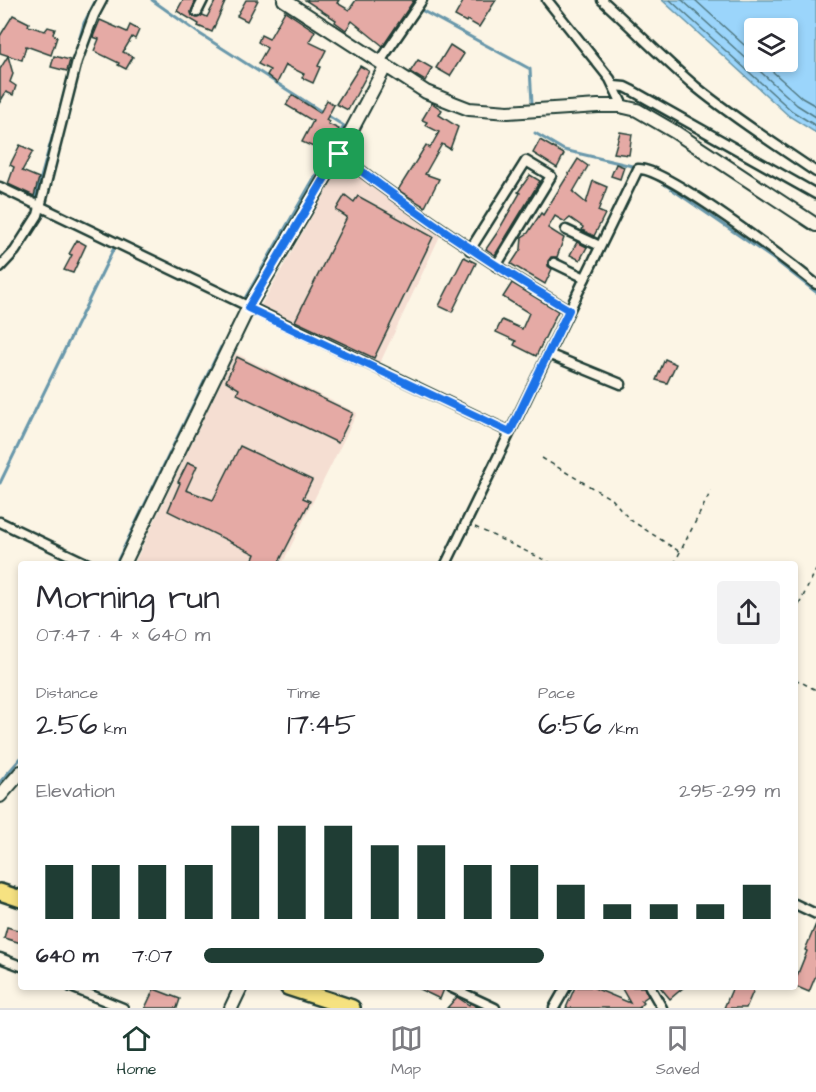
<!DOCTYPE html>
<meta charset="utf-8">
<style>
body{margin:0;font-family:"Architects Daughter",sans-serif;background:#f2f2f3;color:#2b2b33;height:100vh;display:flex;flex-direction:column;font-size:22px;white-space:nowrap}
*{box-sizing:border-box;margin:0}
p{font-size:20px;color:#7c7c81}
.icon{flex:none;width:33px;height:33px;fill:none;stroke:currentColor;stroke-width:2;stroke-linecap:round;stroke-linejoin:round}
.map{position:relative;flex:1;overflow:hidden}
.details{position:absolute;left:18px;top:561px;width:780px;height:429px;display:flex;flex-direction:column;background:#fff;border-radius:6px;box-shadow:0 3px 9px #0003}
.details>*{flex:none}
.tools{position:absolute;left:744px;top:18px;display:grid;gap:12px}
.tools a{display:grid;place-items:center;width:54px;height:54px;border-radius:6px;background:#fff;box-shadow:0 3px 9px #0003;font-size:30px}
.pin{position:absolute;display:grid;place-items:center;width:51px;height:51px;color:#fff;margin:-26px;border-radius:12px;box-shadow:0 3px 9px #0006}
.round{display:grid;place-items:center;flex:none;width:63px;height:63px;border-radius:6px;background:#f2f2f3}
.head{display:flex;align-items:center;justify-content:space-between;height:102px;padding:0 18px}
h1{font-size:33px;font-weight:600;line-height:45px}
.metrics{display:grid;grid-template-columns:repeat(3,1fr);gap:9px;height:102px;padding:6px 18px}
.metrics div{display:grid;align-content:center}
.metrics b{font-size:30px;font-weight:600}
.metrics small{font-size:16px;font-weight:400}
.metrics p{font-size:16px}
.chart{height:168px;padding:12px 18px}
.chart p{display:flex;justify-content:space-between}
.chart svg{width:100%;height:108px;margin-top:6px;stroke:#1f3d34;stroke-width:6}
ul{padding:0 18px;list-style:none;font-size:20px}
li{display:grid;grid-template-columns:96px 72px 1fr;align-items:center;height:45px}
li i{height:15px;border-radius:8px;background:#1f3d34}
.menu{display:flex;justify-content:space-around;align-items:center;height:84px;border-top:2px solid #e1e1e2;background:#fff;font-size:16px;color:#7c7c81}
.menu a{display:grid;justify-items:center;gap:3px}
.menu .on{color:#1f3d34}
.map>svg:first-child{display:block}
</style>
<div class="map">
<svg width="816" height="1008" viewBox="0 0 816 1008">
<rect width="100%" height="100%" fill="#fcf5e5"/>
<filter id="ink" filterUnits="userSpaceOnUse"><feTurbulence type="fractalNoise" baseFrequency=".0167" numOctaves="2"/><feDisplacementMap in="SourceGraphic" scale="12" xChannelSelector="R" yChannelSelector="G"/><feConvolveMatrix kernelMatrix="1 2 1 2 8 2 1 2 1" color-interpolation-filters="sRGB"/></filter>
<g filter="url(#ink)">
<g fill="#f5ded2">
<polygon points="342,164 440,236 379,365 260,307"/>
<polygon points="235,353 357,413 282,564 134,564"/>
</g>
<path fill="#9bd5fb" stroke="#6998ab" stroke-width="1.5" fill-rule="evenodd" d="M 662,0 L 816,0 L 816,133 L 789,116 ZM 754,28 L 788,28 L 788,62 L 754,62 Z"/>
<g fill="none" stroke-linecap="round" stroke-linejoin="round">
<g stroke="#517a84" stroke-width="1.5">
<polyline points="670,0 792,111 816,126"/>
<polyline points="682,0 797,105 816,117"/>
<polyline points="695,0 754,54"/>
<polyline points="762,62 802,98 816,106"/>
</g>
<g stroke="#6998ab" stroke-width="3">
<polyline points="152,0 200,34 344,126 244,300"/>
<polyline points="423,11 530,69 532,103"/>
<polyline points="535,133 564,150 632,166"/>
<polyline points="660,181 779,263 816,292"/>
<polyline points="35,199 84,23 96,0"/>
<polyline points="45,204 65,214"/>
<polyline points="25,227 32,216"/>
<polyline points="0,260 14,246"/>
<polyline points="0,483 114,248"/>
<polyline points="117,562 221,347"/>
<polyline points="0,782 21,758"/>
</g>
</g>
<g fill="#e5aaa5" stroke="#1f3d34" stroke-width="1.5">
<polygon points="183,0 196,0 191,12 192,16 197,18 203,15 207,17 216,0 226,0 212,32 198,26 199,24 177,11"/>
<polygon points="246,0 258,0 247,21 237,16"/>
<polygon points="305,0 339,0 337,3 349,10 356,0 414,0 383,46 352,21 346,30 335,22 336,20"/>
<polygon points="464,0 496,0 479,27 467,20 466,22 455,16"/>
<polygon points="285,11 315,31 309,42 326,50 318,66 320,67 313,83 302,78 304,74 286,65 277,83 267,75 270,70 258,64 267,48 258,42 261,35 269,39"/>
<polygon points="13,15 29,23 28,26 45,31 48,27 55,29 53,34 57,37 51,55 26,46 22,60 0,53 0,36"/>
<polygon points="100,20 127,32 130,25 139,30 135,39 132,37 123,52 133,57 126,69 118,65 119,63 94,51 99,39 93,37"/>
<polygon points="450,45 464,54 450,76 436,68"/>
<polygon points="8,56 13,74 10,82 16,86 13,95 6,92 0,102 0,69"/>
<polygon points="54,56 70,60 67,71 51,67"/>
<polygon points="418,60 432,68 425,81 410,72"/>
<polygon points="360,66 369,71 348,110 336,104"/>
<polygon points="292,95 320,113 327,100 334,105 326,120 329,122 328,124 339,129 327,153 302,142 313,121 286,105"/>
<polygon points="432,103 442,110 439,115 458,127 450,149 442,144 425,174 439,179 425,207 398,190 426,145 430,148 439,132 425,125 427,122 422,120"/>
<polygon points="620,132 632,134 629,155 614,153"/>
<polygon points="540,140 564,154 557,168 533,153"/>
<polygon points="20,145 33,151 22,171 39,178 34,196 8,184 14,167 10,165"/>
<polygon points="578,159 588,166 573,192 586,203 593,181 607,187 598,211 605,214 594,236 582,230 583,227 570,218 565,222 555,216 548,228 564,238 557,257 551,257 548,261 548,266 552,269 545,284 511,264 521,249 522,237 528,233 541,213 543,215"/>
<polygon points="616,164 624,167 620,179 611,176"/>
<polygon points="530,175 540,181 495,255 486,249 497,233 520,193 518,192"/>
<polygon points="345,195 354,202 358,196 433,237 374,358 295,321 347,217 336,210"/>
<polygon points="77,240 86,245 73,273 64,270 72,255 69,254"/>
<polygon points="577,242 587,247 580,260 570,255"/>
<polygon points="464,257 476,263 452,312 439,306"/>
<polygon points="512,283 558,311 536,356 514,345 516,341 496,332 502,320 522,329 529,313 503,297"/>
<polygon points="237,357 353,413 338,443 237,394 239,389 226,381"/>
<polygon points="665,359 676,364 667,383 656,380"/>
<polygon points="240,446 312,480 303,498 310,501 278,564 251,564 255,554 168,511 180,483 178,482 188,462 197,466 186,490 213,500"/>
<polygon points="816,924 816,975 809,992 795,986 795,981 807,951 805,950"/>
<polygon points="7,927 21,931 21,943 4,938"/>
<polygon points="415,987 444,987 444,989 440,999"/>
<polygon points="575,987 592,987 630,1003 621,987 644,987 648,996 641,1001 643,1003 639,1007 641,1008 566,1008"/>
<polygon points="660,987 684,987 670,999"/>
<polygon points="733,987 755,987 746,1008 724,1008"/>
<polygon points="154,989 180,999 177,1008 145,1008"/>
<polygon points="457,997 469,1005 470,1003 480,1008 447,1008"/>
</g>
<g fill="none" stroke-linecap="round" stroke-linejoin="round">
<defs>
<g id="street">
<polyline points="547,0 610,79 624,108"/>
<path d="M 602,0 C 634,29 663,59 696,87 C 734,118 775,144 816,172"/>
<polyline points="197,12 203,0"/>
<polyline points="379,63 422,0"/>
<polyline points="614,86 625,87 631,90 816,194"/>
<path d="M 339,154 C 414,212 487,262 569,310"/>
<polyline points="0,187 510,432"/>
<polyline points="566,230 600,246"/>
<polyline points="470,250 526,161 551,176 496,266"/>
<polyline points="554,263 585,278"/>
<polyline points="0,267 15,251 38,215 77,61 94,15 102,0"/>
<polyline points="548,354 621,384"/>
<polyline points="0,522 88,564"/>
<path d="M 446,564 L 638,169 C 664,166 790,263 816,284"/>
<polyline points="795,904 816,914"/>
<polyline points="0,958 21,966"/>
<polyline points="71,987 123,1008"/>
<polyline points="450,987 495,1008"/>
<polyline points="650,987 662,1008"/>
<polyline points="554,1008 566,987"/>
</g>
<g id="secondary">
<polyline points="284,0 426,92 456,104 469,109 508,112 598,106 620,106 637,110 675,132 816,225"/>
<polyline points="124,564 248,308 339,154 385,67"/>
<polyline points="0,796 21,772"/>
<polyline points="231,1008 241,987"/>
</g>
<g id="highway">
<polyline points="0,892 21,899"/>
<polyline points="288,987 352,1008"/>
</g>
</defs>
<use href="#street" stroke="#1f3d34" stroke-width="13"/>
<use href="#secondary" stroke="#1f3d34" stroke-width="16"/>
<use href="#highway" stroke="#1f3d34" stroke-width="20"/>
<g stroke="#1f3d34" stroke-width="1.5" stroke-dasharray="4.5 4.5" stroke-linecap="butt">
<polyline points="542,458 613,500 629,519 680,552"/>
<polyline points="475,527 553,564"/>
<polyline points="674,564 711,491"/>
<polyline points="795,613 816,570"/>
<polyline points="795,679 816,690"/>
</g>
<use href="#street" stroke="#fcf5e5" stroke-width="8"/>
<use href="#secondary" stroke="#fcf5e5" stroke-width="12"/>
<use href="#highway" stroke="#f6e281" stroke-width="15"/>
</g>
</g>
<g fill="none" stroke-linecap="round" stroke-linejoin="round" filter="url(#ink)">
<defs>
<path id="route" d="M 339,154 C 414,212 487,262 569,310 L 510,432 L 248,308 Z"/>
</defs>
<use href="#route" stroke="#fff" stroke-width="12"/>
<use href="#route" stroke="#1a73e8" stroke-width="8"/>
</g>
</svg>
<div class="tools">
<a><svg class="icon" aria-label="layers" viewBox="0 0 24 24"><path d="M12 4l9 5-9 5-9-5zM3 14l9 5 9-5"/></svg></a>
</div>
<div class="pin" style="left:339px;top:154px;background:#1e9e55"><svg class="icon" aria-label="arrive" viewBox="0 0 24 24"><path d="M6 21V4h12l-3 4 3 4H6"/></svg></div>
<section class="details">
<div class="head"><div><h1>Morning run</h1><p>07:47 · 4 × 640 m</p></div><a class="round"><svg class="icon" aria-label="share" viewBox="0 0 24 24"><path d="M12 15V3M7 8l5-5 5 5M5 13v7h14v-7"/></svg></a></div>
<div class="metrics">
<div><p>Distance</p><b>2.56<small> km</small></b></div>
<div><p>Time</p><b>17:45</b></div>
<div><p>Pace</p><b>6:56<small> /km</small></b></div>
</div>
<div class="chart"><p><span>Elevation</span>295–299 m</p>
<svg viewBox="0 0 160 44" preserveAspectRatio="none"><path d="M5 44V22M15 44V22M25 44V22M35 44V22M45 44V6M55 44V6M65 44V6M75 44V14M85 44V14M95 44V22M105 44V22M115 44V30M125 44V38M135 44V38M145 44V38M155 44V30"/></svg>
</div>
<ul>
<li><b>640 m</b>7:07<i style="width:59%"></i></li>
</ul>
</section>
</div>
<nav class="menu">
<a class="on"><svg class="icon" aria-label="home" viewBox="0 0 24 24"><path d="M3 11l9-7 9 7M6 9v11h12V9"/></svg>Home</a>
<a><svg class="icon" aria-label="map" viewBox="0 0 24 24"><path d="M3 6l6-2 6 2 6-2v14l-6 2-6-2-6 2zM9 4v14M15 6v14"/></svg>Map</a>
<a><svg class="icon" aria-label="saved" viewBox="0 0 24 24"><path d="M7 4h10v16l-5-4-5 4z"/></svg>Saved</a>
</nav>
